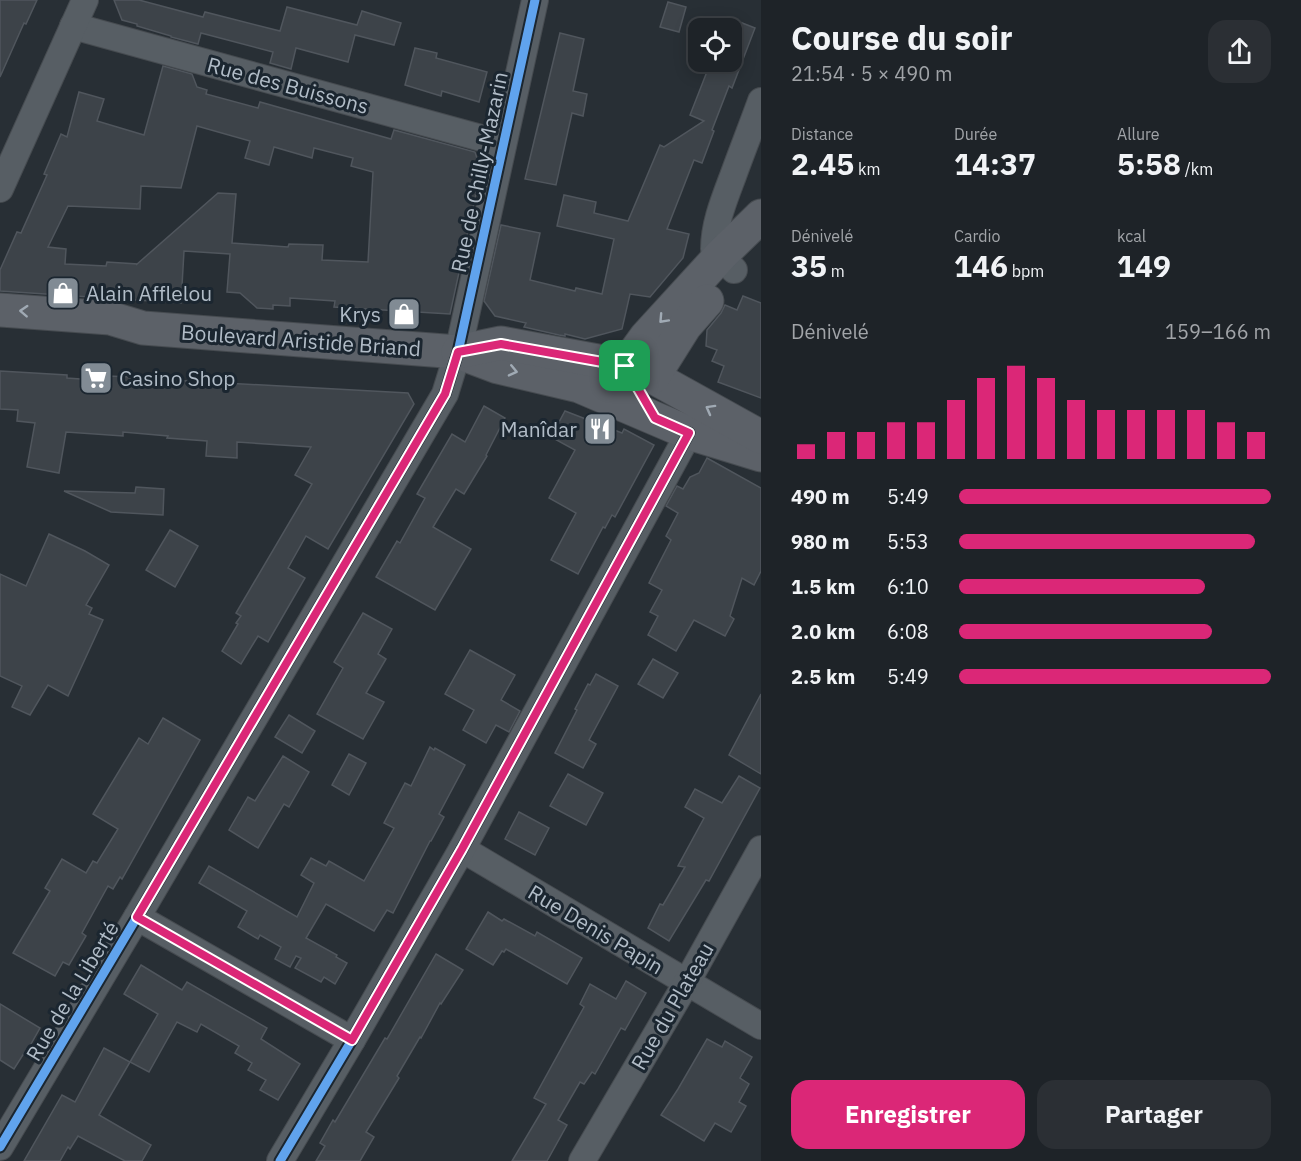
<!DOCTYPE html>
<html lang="fr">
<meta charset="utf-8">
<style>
body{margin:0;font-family:"IBM Plex Sans",sans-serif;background:#2b2f34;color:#f1f3f6;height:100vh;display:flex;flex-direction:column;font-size:22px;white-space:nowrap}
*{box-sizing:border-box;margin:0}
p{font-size:20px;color:#a1a4a8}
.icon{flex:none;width:33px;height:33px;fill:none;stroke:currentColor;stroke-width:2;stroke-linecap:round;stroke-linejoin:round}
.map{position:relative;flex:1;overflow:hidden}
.panel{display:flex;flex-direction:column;background:#1e2328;width:540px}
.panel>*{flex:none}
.fabs{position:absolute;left:688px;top:18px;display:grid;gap:12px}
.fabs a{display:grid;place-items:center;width:54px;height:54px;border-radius:12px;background:#1e2328;box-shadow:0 3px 15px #0003,0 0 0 2px #3c4045;font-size:30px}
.pin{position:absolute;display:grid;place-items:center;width:51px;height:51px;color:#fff;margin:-26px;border-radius:12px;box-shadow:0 3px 9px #0006}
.round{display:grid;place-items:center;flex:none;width:63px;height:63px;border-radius:18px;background:#2b2f34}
.head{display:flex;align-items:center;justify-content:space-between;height:102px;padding:0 30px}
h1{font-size:33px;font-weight:700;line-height:45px}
.stats{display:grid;grid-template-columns:repeat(3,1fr);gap:9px;height:102px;padding:6px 30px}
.stats div{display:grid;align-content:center}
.stats b{font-size:30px;font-weight:700}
.stats small{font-size:16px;font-weight:400}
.stats p{font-size:16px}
.chart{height:168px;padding:12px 30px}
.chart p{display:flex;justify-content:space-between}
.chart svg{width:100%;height:108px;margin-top:6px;stroke:#db2777;stroke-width:6}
.primary-button{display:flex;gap:12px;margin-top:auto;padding:12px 30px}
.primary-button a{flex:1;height:69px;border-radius:18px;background:#db2777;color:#fff;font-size:24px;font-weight:700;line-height:69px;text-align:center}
.primary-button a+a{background:#2b2f34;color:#f1f3f6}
ul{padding:0 30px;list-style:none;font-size:20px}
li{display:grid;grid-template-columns:96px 72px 1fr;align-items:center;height:45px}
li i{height:15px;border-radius:8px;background:#db2777}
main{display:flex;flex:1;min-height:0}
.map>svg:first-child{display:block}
</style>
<main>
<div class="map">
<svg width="761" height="1161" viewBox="0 0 761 1161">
<rect width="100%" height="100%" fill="#282f35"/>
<g fill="#3d4349" stroke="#50565d" stroke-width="1.5" fill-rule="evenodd">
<polygon points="0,0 37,0 26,24 24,23 0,77"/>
<polygon points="114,0 139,0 203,17 205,12 280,31 287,7 357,25 362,11 401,23 394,45 355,35 348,62 296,48 291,69 270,63 273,52 201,33 198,44 171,37 171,36 137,26 137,24 122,20"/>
<polygon points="668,2 686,7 679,32 660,27"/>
<polygon points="732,19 755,28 732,88 729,86 712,130 714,131 702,163 694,160 667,229 689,234 683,258 650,297 630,294 622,329 585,339 565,334 565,336 559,335 524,327 526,323 495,316 484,301 501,225 540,233 530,280 575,291 576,288 602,294 614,239 557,226 564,195 596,202 594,213 628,221 660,145 664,147 704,121 690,115 710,64 714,65 715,62 732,62 732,28 728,28"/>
<polygon points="560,33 584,39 573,91 587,94 583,116 572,113 556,185 525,179"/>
<polygon points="415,48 437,53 436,58 487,72 479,102 442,91 441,96 405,85"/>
<path d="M 163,66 L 192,74 L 197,87 L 207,90 L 206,94 L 258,108 L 260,102 L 391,139 L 394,130 L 475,152 L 481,171 L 450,314 L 334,307 L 335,301 L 290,298 L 290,306 L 273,305 L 273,309 L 257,308 L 240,293 L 227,292 L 230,254 L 184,251 L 181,303 L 0,291 L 0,270 L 17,232 L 21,233 L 47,175 L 44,174 L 61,134 L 67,137 L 79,92 L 104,99 L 97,121 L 144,135 ZM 197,126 L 250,141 L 245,158 L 269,165 L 274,147 L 312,158 L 314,148 L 353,158 L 351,166 L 373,172 L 368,262 L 322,260 L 323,245 L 289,244 L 288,247 L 232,243 L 236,194 L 218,193 L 136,265 L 137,264 L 107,262 L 106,266 L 65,264 L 66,249 L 48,247 L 68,206 L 140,209 L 141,186 L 181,188 Z"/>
<polygon points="743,296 761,303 761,398 718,382 724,366 712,361 717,350 706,346 707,330 721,313 725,305 737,310"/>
<polygon points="0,371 67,375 67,378 108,381 109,376 130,377 129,383 171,386 171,380 408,393 414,404 328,549 306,536 288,568 305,578 268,642 258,636 241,664 222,651 238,624 236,623 241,616 236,613 312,484 295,475 311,447 237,442 237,458 206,456 207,441 167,438 168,436 123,432 123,436 66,432 59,473 27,467 35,423 17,421 18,410 0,409"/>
<polygon points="484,406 505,418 486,455 487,456 464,494 456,489 433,527 471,549 435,610 376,577 397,541 400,543 425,498 417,494 452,434 465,442"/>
<polygon points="565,411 622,433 624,429 654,445 615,517 612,515 605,528 603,527 578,574 551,560 576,513 549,498 575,450 551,437"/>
<polygon points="707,458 761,488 761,571 754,585 742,578 730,616 734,619 725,636 694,620 676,651 648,635 658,616 650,612 662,590 649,583 671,540 666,536 678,513 666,506 677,486 683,489 690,477 699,473"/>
<polygon points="136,487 164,489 163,515 111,512 64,491 135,493"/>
<polygon points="170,530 198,546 175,587 146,570"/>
<polygon points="49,534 85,551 109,565 86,605 92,608 89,614 103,620 68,696 48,685 30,715 12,707 22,686 0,676 0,574 26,586"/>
<polygon points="363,613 392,629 378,654 386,659 366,693 384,702 363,739 317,714 343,668 334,662"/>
<polygon points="470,650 515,675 501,700 520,711 509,732 496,725 486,743 463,730 474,710 445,694"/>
<polygon points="653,659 678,673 663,698 638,684"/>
<polygon points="596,674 618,686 589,740 596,744 583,768 555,753 577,710 575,709 588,684 590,685"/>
<polygon points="761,694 761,774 729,755"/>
<polygon points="289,715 315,731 302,753 275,737"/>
<polygon points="163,718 200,740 122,879 120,877 113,889 108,886 82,933 86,936 69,965 63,962 55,976 13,953 50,891 45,888 62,859 86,873 93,861 97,863 118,829 93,814 139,738 148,744"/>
<polygon points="430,747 434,750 435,748 465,765 439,814 444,817 431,841 430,841 393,913 387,910 374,931 326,904 306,938 337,955 336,957 347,963 335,984 324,977 321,982 295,968 301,958 296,956 290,967 275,959 281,947 260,935 258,939 238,927 247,911 199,883 209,866 297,917 314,883 301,875 311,858 326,866 329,861 364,881 394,828 384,823 405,783 411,786"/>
<polygon points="349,754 366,763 349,795 332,785"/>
<polygon points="283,756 309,772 289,807 284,804 258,848 229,830 248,797 255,801"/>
<polygon points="568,774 603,793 586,825 550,806"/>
<polygon points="739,776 760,788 709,881 706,880 669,941 648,928 660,904 663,905 685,867 678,866 704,818 685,807 695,789 722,803"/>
<polygon points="519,812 549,828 535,855 505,839"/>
<polygon points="488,912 502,921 504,919 535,936 537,932 582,958 567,984 506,949 504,952 502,951 493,965 466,949"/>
<polygon points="436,954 463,970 441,1004 440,1003 421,1038 420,1037 397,1076 399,1078 366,1132 374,1137 360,1161 316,1161 325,1146 320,1143 333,1120 335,1122 385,1038 387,1039"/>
<polygon points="141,965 182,990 187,982 267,1028 261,1039 300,1064 278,1100 260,1090 266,1080 248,1070 252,1063 235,1053 239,1046 201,1024 197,1032 177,1022 149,1072 130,1062 158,1014 124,994"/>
<polygon points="626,981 646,993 625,1030 621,1028 595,1074 592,1072 584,1084 580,1082 558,1120 567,1125 547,1161 512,1161 546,1104 534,1098 584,1007 580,1004 590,984 616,999"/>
<polygon points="0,1004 40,1028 27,1051 26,1050 14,1069 0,1060"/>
<polygon points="707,1039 722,1047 725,1041 752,1057 740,1078 749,1084 739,1102 746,1106 731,1132 715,1123 704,1141 661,1115 678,1089"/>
<polygon points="104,1048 130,1062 99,1115 151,1145 142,1161 125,1161 78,1136 70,1149 68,1147 60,1161 24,1161 62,1095 75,1102"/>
</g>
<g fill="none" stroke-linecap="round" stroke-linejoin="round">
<defs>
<g id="minor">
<polyline points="73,26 503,144"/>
<polyline points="0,189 85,0"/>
<path d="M 734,270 L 714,249 C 714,224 724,200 733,176 C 742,151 752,126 761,101"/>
<polyline points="462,849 761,1026"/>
<polyline points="137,917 352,1040"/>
<polyline points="0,1147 137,917 445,394 458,352 535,0"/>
<polyline points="280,1161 352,1040 462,849 689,433"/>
<polyline points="582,1161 687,982 761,849"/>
</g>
<g id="secondary">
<polyline points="0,310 110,318 143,328 458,352 498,367 579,386 689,433 761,455"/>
<polyline points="458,352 501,343 625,366 653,377 761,437"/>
<polyline points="625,366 646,337 721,255 761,216"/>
<polyline points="653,377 685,326 707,301"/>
</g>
</defs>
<use href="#minor" stroke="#464b50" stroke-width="28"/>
<use href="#secondary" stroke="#464b50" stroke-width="35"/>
<use href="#minor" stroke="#575e64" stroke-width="26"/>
<use href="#secondary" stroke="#5c6168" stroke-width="33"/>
<defs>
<g id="cycleway">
<polyline points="0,1147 137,917 445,394 458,352 535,0"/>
<polyline points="280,1161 352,1040 462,849 689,433"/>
</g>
</defs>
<use href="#cycleway" stroke="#1b2630" stroke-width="13"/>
<use href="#cycleway" stroke="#60a3ed" stroke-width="9"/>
</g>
<defs><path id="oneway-chevron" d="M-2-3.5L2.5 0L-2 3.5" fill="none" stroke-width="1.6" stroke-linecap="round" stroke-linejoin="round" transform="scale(1.5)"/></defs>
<g stroke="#a0aab4">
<use href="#oneway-chevron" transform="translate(24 311) rotate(-177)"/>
<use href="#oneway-chevron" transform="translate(663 319) rotate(133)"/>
<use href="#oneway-chevron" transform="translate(513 371) rotate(13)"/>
<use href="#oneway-chevron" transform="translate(710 409) rotate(-151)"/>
</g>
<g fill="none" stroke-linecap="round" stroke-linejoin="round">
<defs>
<polygon id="route" points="501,344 625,366 655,418 689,433 462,849 352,1040 137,917 445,394 458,352"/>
</defs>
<use href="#route" stroke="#fff" stroke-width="12"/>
<use href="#route" stroke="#db2777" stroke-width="8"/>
</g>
<defs>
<symbol id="shop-square" viewBox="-11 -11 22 22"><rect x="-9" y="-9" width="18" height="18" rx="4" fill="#818b94" stroke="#1b2630"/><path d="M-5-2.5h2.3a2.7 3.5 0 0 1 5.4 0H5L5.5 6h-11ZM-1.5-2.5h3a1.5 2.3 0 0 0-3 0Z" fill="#fff"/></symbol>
<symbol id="supermarket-square" viewBox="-11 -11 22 22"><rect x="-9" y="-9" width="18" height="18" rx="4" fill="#818b94" stroke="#1b2630"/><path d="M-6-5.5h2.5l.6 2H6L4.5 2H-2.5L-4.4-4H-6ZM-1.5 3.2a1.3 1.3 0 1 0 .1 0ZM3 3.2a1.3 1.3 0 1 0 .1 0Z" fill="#fff"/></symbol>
<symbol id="restaurant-square" viewBox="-11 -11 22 22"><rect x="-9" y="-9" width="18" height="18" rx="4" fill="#818b94" stroke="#1b2630"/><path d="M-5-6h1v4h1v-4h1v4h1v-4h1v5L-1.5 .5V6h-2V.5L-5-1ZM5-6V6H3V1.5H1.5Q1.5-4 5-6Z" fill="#fff"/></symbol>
</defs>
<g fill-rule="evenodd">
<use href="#shop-square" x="44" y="274" width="38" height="38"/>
<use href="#shop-square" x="385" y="295" width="38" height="38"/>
<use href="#supermarket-square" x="77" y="359" width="38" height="38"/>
<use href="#restaurant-square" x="581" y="410" width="38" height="38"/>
</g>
<g text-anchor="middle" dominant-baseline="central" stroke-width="6" stroke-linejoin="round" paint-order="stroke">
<g font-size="21" fill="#b1bcc7" stroke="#1b2630">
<text transform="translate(288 85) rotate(15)">Rue des Buissons</text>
<text transform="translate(479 172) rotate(-78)">Rue de Chilly-Mazarin</text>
<text transform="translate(301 340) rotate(4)">Boulevard Aristide Briand</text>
<text transform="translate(596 929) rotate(31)">Rue Denis Papin</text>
<text transform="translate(72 991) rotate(-59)">Rue de la Liberté</text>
<text transform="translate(672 1006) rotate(-60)">Rue du Plateau</text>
</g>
<g font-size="21" fill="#b1bcc7" stroke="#1b2630" text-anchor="start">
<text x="86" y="293">Alain Afflelou</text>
<text x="381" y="314" text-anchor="end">Krys</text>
<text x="119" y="378">Casino Shop</text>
<text x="577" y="429" text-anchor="end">Manîdar</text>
</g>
</g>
</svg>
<div class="fabs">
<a><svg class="icon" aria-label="locate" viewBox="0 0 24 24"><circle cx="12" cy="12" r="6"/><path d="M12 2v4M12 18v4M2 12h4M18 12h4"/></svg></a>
</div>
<div class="pin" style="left:625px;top:366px;background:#1e9e55"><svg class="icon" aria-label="arrive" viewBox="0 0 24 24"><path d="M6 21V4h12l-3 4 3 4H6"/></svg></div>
</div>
<section class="panel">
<div class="head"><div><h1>Course du soir</h1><p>21:54 · 5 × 490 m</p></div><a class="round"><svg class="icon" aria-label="share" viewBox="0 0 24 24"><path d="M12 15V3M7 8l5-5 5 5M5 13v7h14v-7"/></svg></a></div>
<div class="stats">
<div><p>Distance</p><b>2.45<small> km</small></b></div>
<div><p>Durée</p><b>14:37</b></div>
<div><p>Allure</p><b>5:58<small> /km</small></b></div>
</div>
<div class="stats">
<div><p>Dénivelé</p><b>35<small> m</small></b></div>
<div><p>Cardio</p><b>146<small> bpm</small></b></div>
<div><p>kcal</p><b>149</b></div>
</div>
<div class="chart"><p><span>Dénivelé</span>159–166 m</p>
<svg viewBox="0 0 160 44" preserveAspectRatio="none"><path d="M5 44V38M15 44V33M25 44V33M35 44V29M45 44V29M55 44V20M65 44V11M75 44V6M85 44V11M95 44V20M105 44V24M115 44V24M125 44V24M135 44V24M145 44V29M155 44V33"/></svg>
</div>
<ul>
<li><b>490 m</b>5:49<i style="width:100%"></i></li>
<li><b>980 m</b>5:53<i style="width:95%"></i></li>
<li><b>1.5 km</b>6:10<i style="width:79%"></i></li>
<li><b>2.0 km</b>6:08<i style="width:81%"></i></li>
<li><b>2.5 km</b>5:49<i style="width:100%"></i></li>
</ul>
<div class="primary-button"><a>Enregistrer</a><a>Partager</a></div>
</section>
</main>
